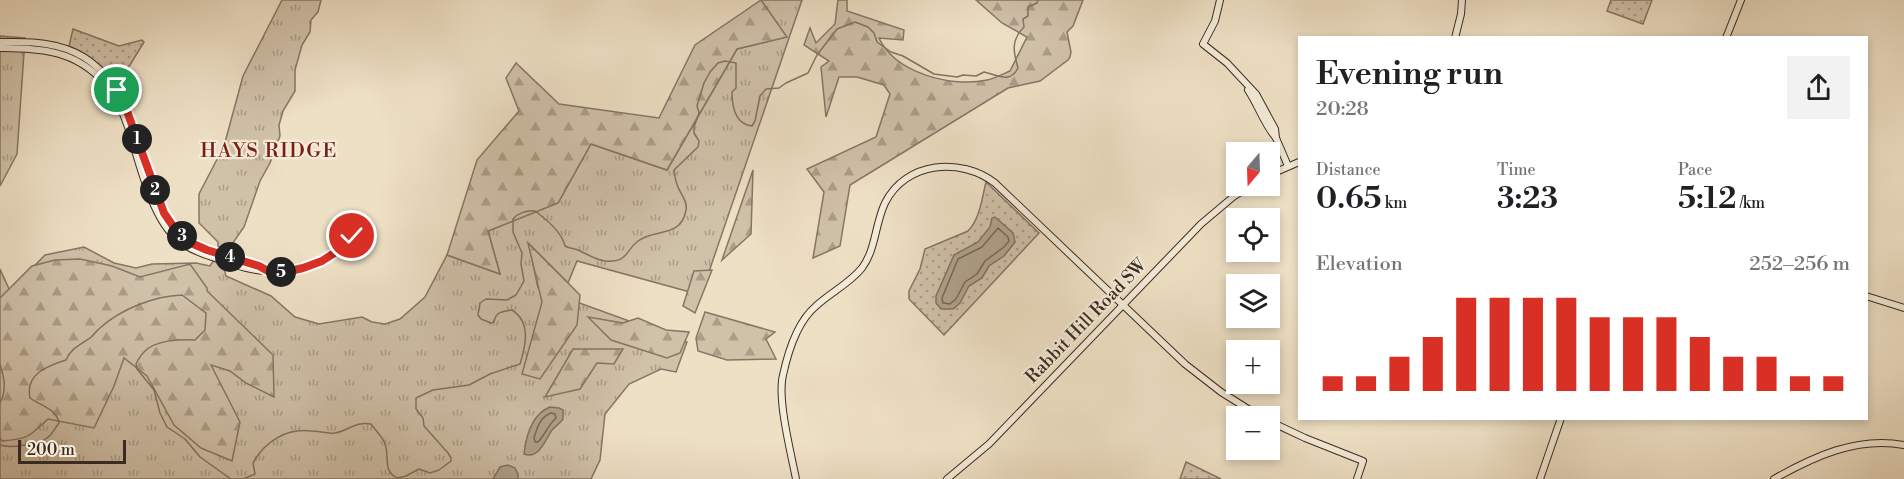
<!DOCTYPE html>
<meta charset="utf-8">
<style>
body{margin:0;font-family:"Libre Bodoni",serif;background:#f2f2f2;color:#202124;height:100vh;display:flex;flex-direction:column;font-size:22px;white-space:nowrap}
*{box-sizing:border-box;margin:0}
p{font-size:20px;color:#757577}
.icon{flex:none;width:33px;height:33px;fill:none;stroke:currentColor;stroke-width:2;stroke-linecap:round;stroke-linejoin:round}
.map{position:relative;flex:1;overflow:hidden}
.panel{position:absolute;left:1298px;top:36px;width:570px;height:384px;display:flex;flex-direction:column;background:#fff;border-radius:0px;box-shadow:0 3px 9px #0003}
.panel>*{flex:none}
.needle{width:39px;rotate:199deg}
.fabs{position:absolute;left:1226px;top:142px;display:grid;gap:12px}
.fabs a{display:grid;place-items:center;width:54px;height:54px;border-radius:0px;background:#fff;box-shadow:0 3px 9px #0003;font-size:30px}
.scale{position:absolute;left:18px;bottom:15px;width:108px;box-sizing:border-box;padding-left:6px;border:3px solid #3b2c21;border-top:0;font-size:16px;line-height:21px;white-space:nowrap;color:#3b2c21;-webkit-text-stroke:4px #f4ebd9;paint-order:stroke}
.pin{position:absolute;display:grid;place-items:center;width:51px;height:51px;color:#fff;margin:-26px;border:3px solid #fff;border-radius:50%;box-shadow:0 2px 6px #0007}
.km{position:absolute;width:30px;height:30px;margin:-15px;border-radius:50%;background:#222;color:#fff;font-size:16px;line-height:30px;text-align:center}
.round{display:grid;place-items:center;flex:none;width:63px;height:63px;border-radius:0px;background:#f2f2f2}
.head{display:flex;align-items:center;justify-content:space-between;height:102px;padding:0 18px}
h1{font-size:33px;font-weight:600;line-height:45px}
.figures{display:grid;grid-template-columns:repeat(3,1fr);gap:9px;height:102px;padding:6px 18px}
.figures div{display:grid;align-content:center}
.figures b{font-size:30px;font-weight:600}
.figures small{font-size:16px;font-weight:400}
.figures p{font-size:16px}
.chart{height:168px;padding:12px 18px}
.chart p{display:flex;justify-content:space-between}
.chart svg{width:100%;height:108px;margin-top:6px;stroke:#d93025;stroke-width:6}
.map>svg:first-child{display:block}
</style>
<div class="map">
<svg width="1904" height="479" viewBox="0 0 1904 479">
<defs>
<pattern id="grass-tufts" width="24" height="20" patternUnits="userSpaceOnUse" patternTransform="scale(1.5)"><rect width="24" height="20" fill="#d0c1a9"/><path d="M3 7l-1-3M5 7V3M7 7l1-3M15 17l-1-3M17 17v-4M19 17l1-3" fill="none" stroke="#aa9d89"/></pattern>
<pattern id="forest-firs" width="22" height="20" patternUnits="userSpaceOnUse" patternTransform="scale(1.5)"><rect width="22" height="20" fill="#d0c1a9"/><path d="M5 1l3.5 6h-7zM16 11l3.5 6h-7z" fill="#aa9d89"/></pattern>
<pattern id="park-dots" width="8" height="8" patternUnits="userSpaceOnUse" patternTransform="scale(1.5)"><rect width="8" height="8" fill="#d0c1a9"/><path d="M2 2h.1M6 6h.1" fill="none" stroke="#aa9d89" stroke-width="1.8" stroke-linecap="round"/></pattern>
</defs>
<rect width="100%" height="100%" fill="#eee0c5"/>
<filter id="stains"><feTurbulence type="fractalNoise" baseFrequency=".00333" numOctaves="4"/><feColorMatrix values="0 0 0 0 .2 0 0 0 0 .09 0 0 0 0 .02 0 0 0 .5 -.17"/></filter>
<radialGradient id="worn" r=".72"><stop offset=".6" stop-color="#630" stop-opacity="0"/><stop offset="1" stop-color="#630" stop-opacity=".3"/></radialGradient>
<g fill="url(#grass-tufts)" stroke="#867665" stroke-width="1.5">
<polygon points="282,0 321,0 318,12 311,20 310,32 302,45 295,70 295,91 283,111 279,125 280,136 270,163 260,181 244,227 230,247 223,265 226,276 271,296 295,317 319,324 362,317 372,322 385,324 400,319 425,297 447,255 500,274 488,231 558,203 591,144 667,170 737,49 786,37 761,0 802,0 701,295 577,261 568,283 529,244 538,288 687,342 676,372 661,369 629,384 605,414 600,460 591,479 0,479 0,269 10,291 45,255 84,247 114,263 136,268 152,264 196,263 210,266 218,254 218,242 199,223 199,194 224,146 243,76"/>
<polygon points="0,36 25,38 17,154 0,186"/>
</g>
<g fill="url(#forest-firs)" stroke="#867665" stroke-width="1.5">
<polygon points="761,0 787,37 737,49 667,170 591,144 558,203 488,231 500,274 447,255 477,160 519,111 506,78 516,63 559,104 659,118 695,45"/>
<path d="M 838,0 L 847,0 L 847,11 L 904,30 L 903,40 L 879,38 C 895,73 952,88 987,80 C 995,78 1003,74 1010,71 L 1027,37 L 1002,23 L 976,0 L 1083,0 L 1073,26 L 1067,32 L 1071,52 L 1070,57 L 1068,60 L 1040,81 L 1008,88 L 850,185 L 840,246 L 813,258 L 824,192 L 807,169 L 876,137 L 890,94 L 884,85 L 857,77 L 839,77 L 826,117 L 821,67 L 829,61 L 804,45 L 810,28 L 816,43 L 835,24 Z"/>
<polygon points="753,170 751,234 722,260"/>
<polygon points="528,243 580,295 577,325 540,379 522,374 542,302"/>
<path d="M 80,259 L 112,266 L 140,277 L 190,264 L 207,288 L 207,291 L 273,355 L 274,397 L 246,383 L 230,371 L 211,365 L 240,422 L 232,461 L 201,448 L 174,425 L 147,376 L 124,358 L 114,386 L 94,428 L 48,419 C 29,437 28,439 2,441 L 0,438 L 0,298 L 32,266 L 55,260 Z"/>
<polygon points="712,270 695,313 683,306 694,271"/>
<polygon points="705,312 775,332 766,339 776,359 727,360 698,351 696,338"/>
<polygon points="588,317 623,323 638,318 666,330 689,332 680,353 667,358 611,340"/>
<polygon points="573,349 623,349 614,364 597,363 580,389 545,397"/>
</g>
<g fill="url(#park-dots)" stroke="#867665" stroke-width="1.5">
<polygon points="1611,0 1652,0 1643,24 1607,11"/>
<path d="M 73,29 L 119,46 L 142,40 L 144,42 L 130,65 L 114,79 C 101,65 87,53 69,46 Z"/>
<path d="M 986,182 L 1039,233 L 944,335 L 909,299 L 909,291 L 920,269 L 925,249 L 968,231 C 980,219 982,198 986,182 Z"/>
<polygon points="1186,462 1221,479 1180,479"/>
</g>
<g fill="#b1a38d" stroke="#827362" stroke-width="1.5">
<polygon points="995,217 1013,233 1015,242 1004,256 989,266 982,278 969,286 960,303 953,309 941,309 936,303 936,296 954,255 978,242 990,227 992,218"/>
<path d="M 550,407 L 559,408 L 563,410 L 563,419 C 560,423 556,426 552,430 C 545,440 539,460 524,454 C 526,436 532,414 550,407 Z"/>
<polygon points="508,465 515,468 518,474 518,479 493,479 500,467"/>
</g>
<g fill="none" stroke-linecap="round" stroke-linejoin="round">
<g stroke="#766857" stroke-width="1.5">
<polygon points="998,228 1008,237 1009,241 1004,247 985,261 977,274 965,282 956,299 950,304 943,303 942,298 958,259 982,247"/>
<path d="M 551,413 L 555,414 L 556,418 C 548,425 545,435 538,442 L 535,442 L 534,438 C 537,428 540,417 551,413 Z"/>
</g>
<g stroke="#827362" stroke-width="1.5">
<path d="M 0,364 C 4,377 7,390 0,403"/>
<path d="M 0,445 C 9,449 39,444 47,438 C 52,435 55,428 59,423 C 57,409 41,406 30,398 C 25,374 47,366 66,360 C 71,348 80,345 90,338 C 94,335 96,331 100,328 C 121,309 154,296 182,295 L 206,313 L 205,330 L 195,340 C 180,339 155,340 144,352 C 141,355 138,360 136,364 L 137,369 L 154,390 L 160,413 L 167,427 L 185,439 L 200,457 L 231,479"/>
<polyline points="235,479 241,479"/>
<path d="M 243,479 L 255,474 L 253,463 C 265,441 287,428 311,431 C 319,431 327,434 335,433 C 348,431 356,421 371,424 C 375,430 383,437 385,444 C 390,457 382,470 397,478 L 406,476 L 419,469 L 430,473 L 439,470 L 451,461 L 451,458 L 448,453 L 424,426 L 423,418 L 416,409 L 416,398 L 433,390 L 469,385 L 490,374 L 520,364 C 526,345 531,322 512,310 C 502,312 496,311 494,322 L 491,323 L 481,319 L 478,315 L 480,303 L 486,299 L 507,300 L 516,295 L 524,281 L 521,264 L 522,253 L 513,232 L 513,219 C 518,213 527,210 535,211 C 546,219 562,233 565,246 C 570,249 574,248 578,250 C 587,254 596,260 605,261 C 628,263 625,251 638,241 C 654,228 681,239 686,210 C 688,200 679,193 677,184 C 675,180 675,175 674,170 L 698,147 L 699,141 L 694,133 L 694,127 L 699,113 L 697,106 L 704,83 L 710,72 L 718,63 L 725,61 L 736,63 L 736,88 L 732,92 C 732,106 735,124 752,126 L 755,121 L 760,96 L 766,89 L 779,88 L 786,83 L 808,73 L 817,55 L 837,29 L 855,22 L 868,27 L 874,33 L 877,42 L 891,52 L 903,56 L 934,74 L 957,77 L 963,75 L 976,76 L 984,72 C 998,75 1010,84 1018,68 C 1013,51 1011,40 1024,27 L 1023,19 L 1028,16 L 1028,7 L 1037,3 L 1038,0"/>
</g>
<defs>
<g id="secondary">
<polyline points="1220,0 1215,21 1203,44 1227,63 1256,94 1275,129 1276,138 1288,166"/>
<polyline points="1455,38 1461,14 1462,0"/>
<polyline points="1726,38 1741,0"/>
<path d="M 0,42 C 15,42 31,41 46,44 C 120,55 130,122 151,181 C 158,199 164,219 179,233 C 200,253 232,258 259,266 L 266,270"/>
<path d="M 0,48 C 42,49 73,49 104,82 C 117,96 123,113 129,130 C 139,162 152,220 179,241 C 189,249 202,254 215,258 C 233,264 250,271 268,271 C 302,271 330,264 352,236"/>
<path d="M 1248,90 C 1258,105 1264,124 1276,138"/>
<polyline points="1269,175 1299,162"/>
<polyline points="1866,296 1904,308"/>
<polyline points="1269,421 1305,438 1363,461 1357,479"/>
<path d="M 796,479 C 791,453 777,399 783,375 C 788,352 798,321 816,306 C 831,292 849,284 862,268 C 876,249 875,224 885,203 C 906,161 961,157 995,183 L 1185,364 L 1221,392 L 1261,417"/>
<polyline points="947,479 989,444 1201,224 1233,197 1250,186"/>
<polyline points="1540,479 1561,418"/>
<path d="M 1774,479 C 1813,457 1857,436 1904,445"/>
</g>
</defs>
<use href="#secondary" stroke="#3b2c21" stroke-width="8"/>
<use href="#secondary" stroke="#f4ebd9" stroke-width="6"/>
</g>
<g fill="none" stroke-linecap="round" stroke-linejoin="round">
<defs>
<polyline id="route" points="117,90 124,103 164,213 175,229 191,243 207,250 259,266 268,271 286,272 303,268 322,261 342,248 352,236"/>
</defs>
<use href="#route" stroke="#fff" stroke-width="12"/>
<use href="#route" stroke="#d93025" stroke-width="8"/>
</g>
<g text-anchor="middle" dominant-baseline="central" stroke-width="4.5" stroke-linejoin="round" paint-order="stroke">
<g font-size="18" fill="#3b2c21" stroke="#f4ebd9">
<text transform="translate(1086 321) rotate(-46)">Rabbit Hill Road SW</text>
</g>
<g font-size="20" letter-spacing="1.5" fill="#7a1f14" stroke="#f4ebd9">
<text x="269" y="151">HAYS RIDGE</text>
</g>
</g>
<rect width="100%" height="100%" filter="url(#stains)"/>
<rect width="100%" height="100%" fill="url(#worn)"/>
</svg>
<div class="fabs">
<a><svg class="needle" viewBox="-14 -14 28 28"><path d="M0-13l5 13h-10z" fill="#e53935"/><path d="M0 13l5-13h-10z" fill="#757577"/></svg></a>
<a><svg class="icon" aria-label="locate" viewBox="0 0 24 24"><circle cx="12" cy="12" r="6"/><path d="M12 2v4M12 18v4M2 12h4M18 12h4"/></svg></a>
<a><svg class="icon" aria-label="layers" viewBox="0 0 24 24"><path d="M12 4l9 5-9 5-9-5zM3 14l9 5 9-5"/></svg></a>
<a>+</a>
<a>−</a>
</div>
<div class="scale">200 m</div>
<div class="pin" style="left:117px;top:90px;background:#1e9e55"><svg class="icon" aria-label="arrive" viewBox="0 0 24 24"><path d="M6 21V4h12l-3 4 3 4H6"/></svg></div>
<div class="pin" style="left:352px;top:236px;background:#d93025"><svg class="icon" aria-label="check" viewBox="0 0 24 24"><path d="M5 12l5 5 9-10"/></svg></div>
<b class="km" style="left:137px;top:139px">1</b>
<b class="km" style="left:155px;top:190px">2</b>
<b class="km" style="left:182px;top:236px">3</b>
<b class="km" style="left:230px;top:257px">4</b>
<b class="km" style="left:281px;top:272px">5</b>
<section class="panel">
<div class="head"><div><h1>Evening run</h1><p>20:28</p></div><a class="round"><svg class="icon" aria-label="share" viewBox="0 0 24 24"><path d="M12 15V3M7 8l5-5 5 5M5 13v7h14v-7"/></svg></a></div>
<div class="figures">
<div><p>Distance</p><b>0.65<small> km</small></b></div>
<div><p>Time</p><b>3:23</b></div>
<div><p>Pace</p><b>5:12<small> /km</small></b></div>
</div>
<div class="chart"><p><span>Elevation</span>252–256 m</p>
<svg viewBox="0 0 160 44" preserveAspectRatio="none"><path d="M5 44V38M15 44V38M25 44V30M35 44V22M45 44V6M55 44V6M65 44V6M75 44V6M85 44V14M95 44V14M105 44V14M115 44V22M125 44V30M135 44V30M145 44V38M155 44V38"/></svg>
</div>
</section>
</div>
